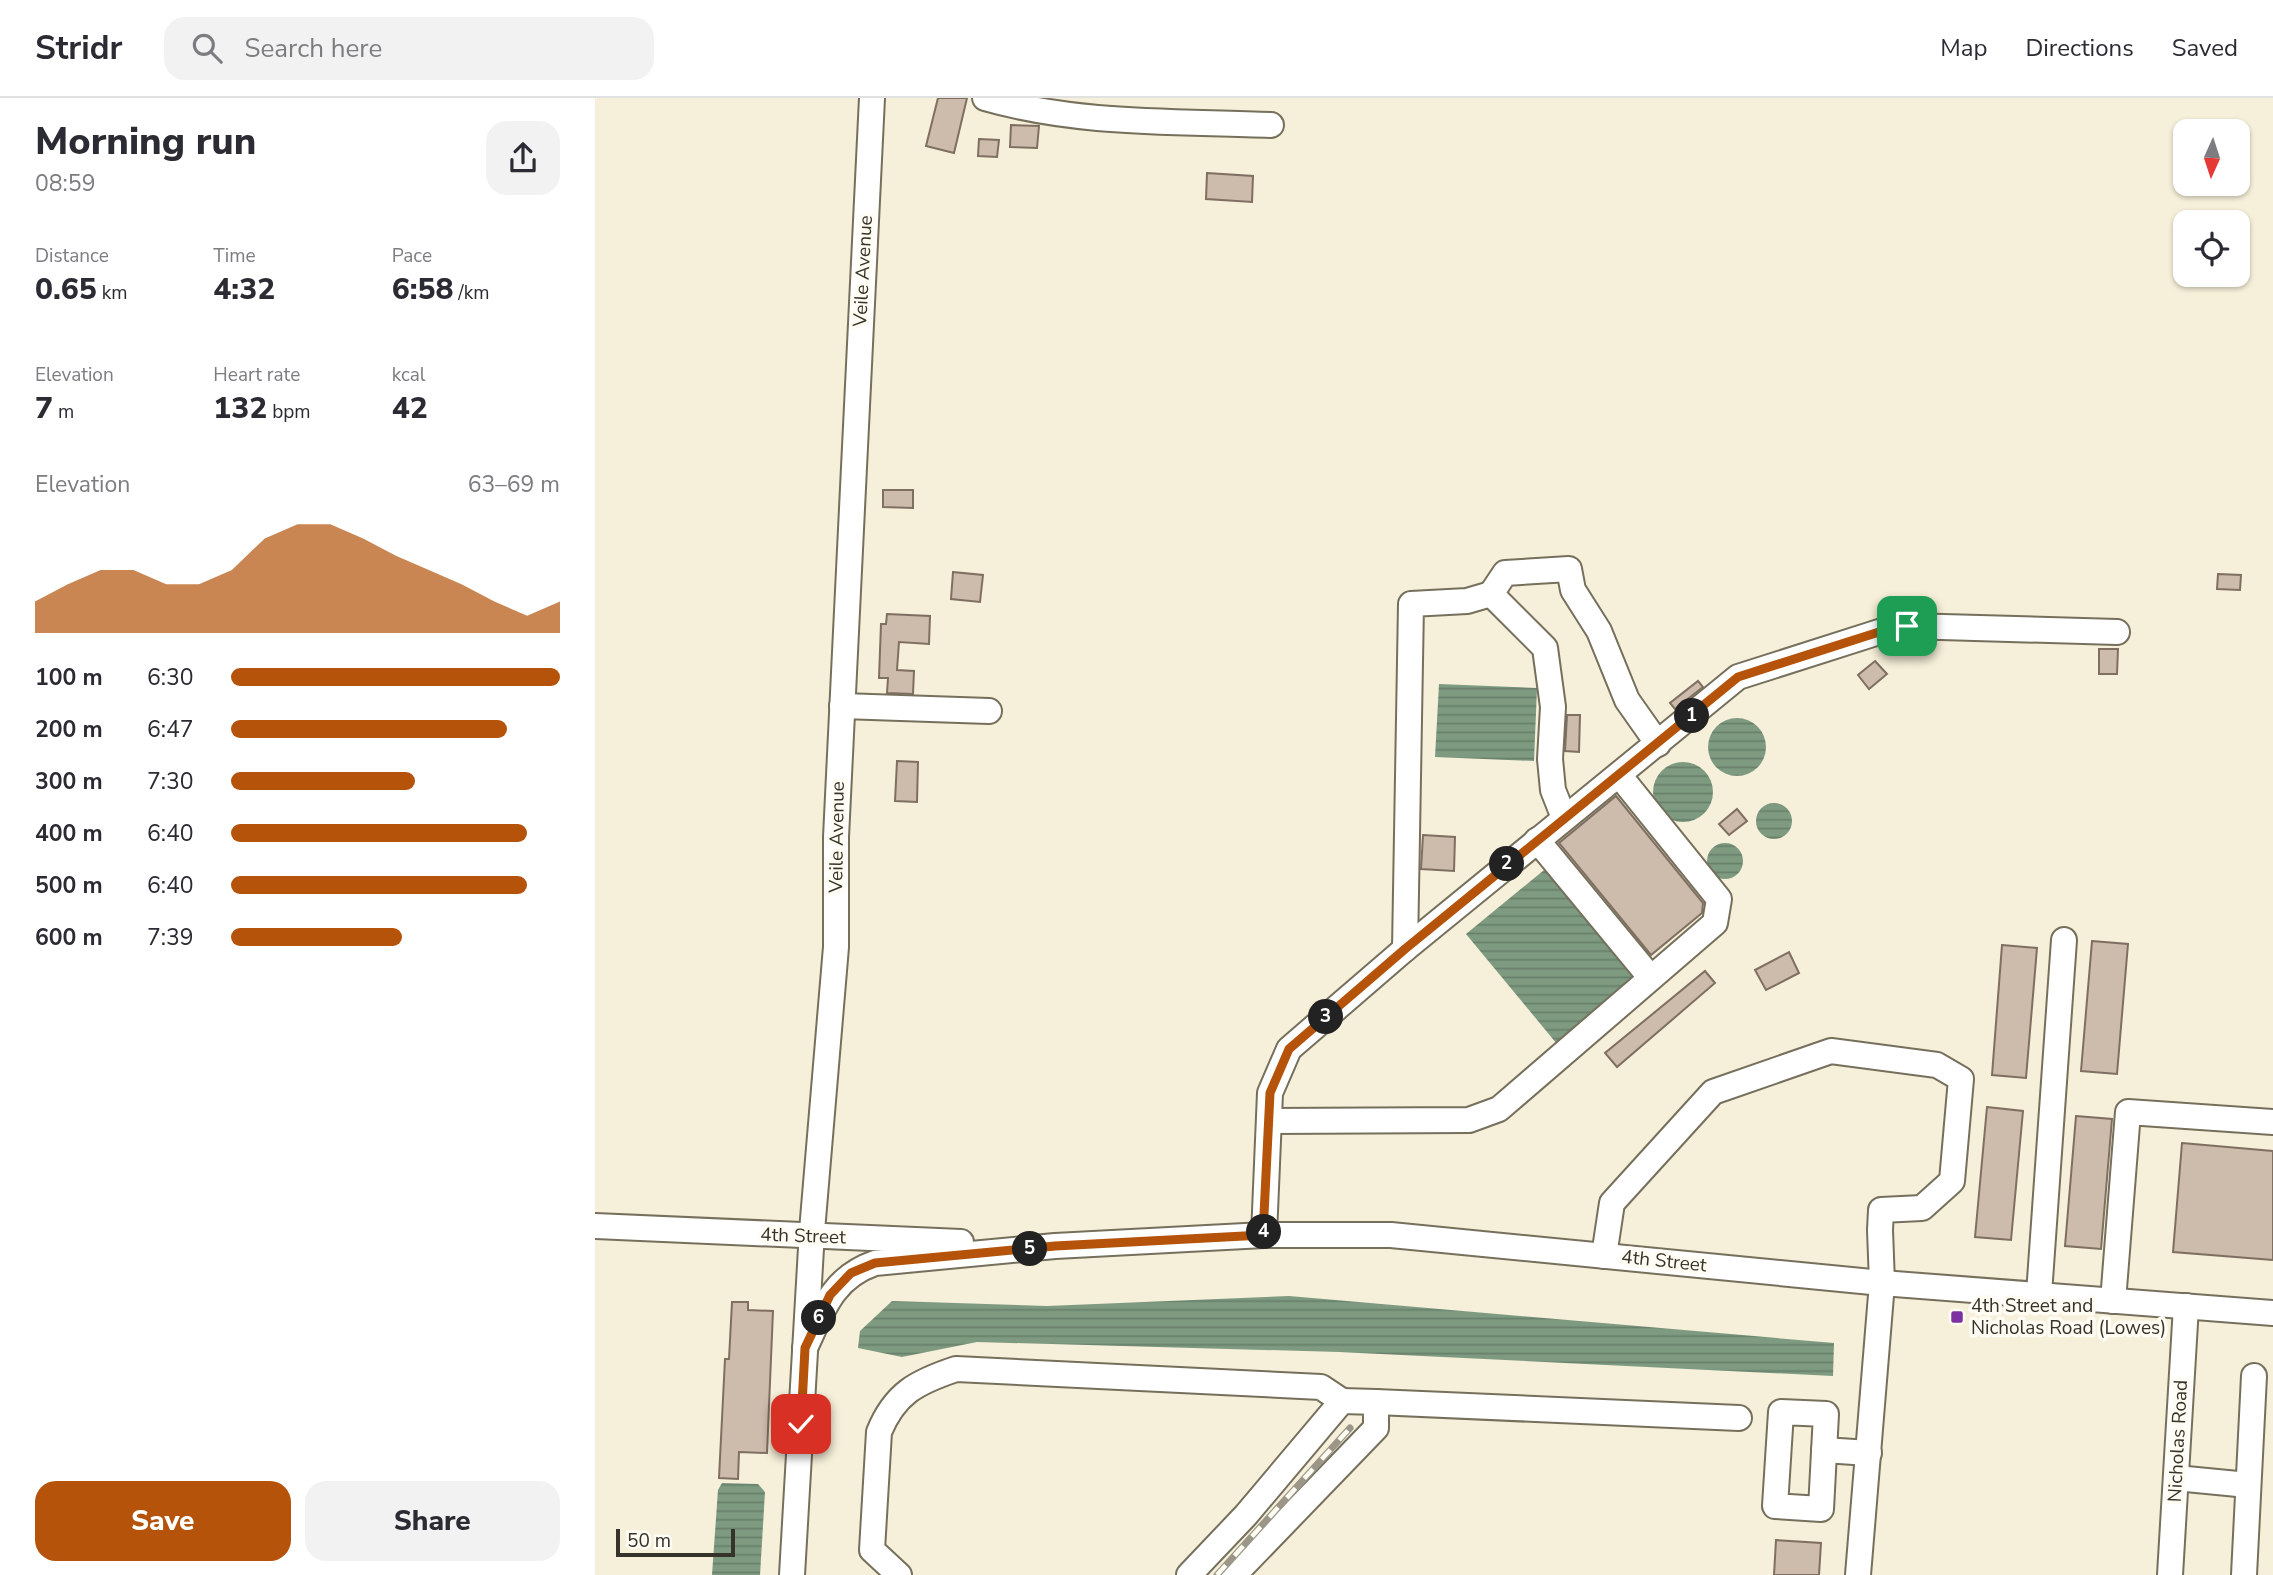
<!DOCTYPE html>
<meta charset="utf-8">
<style>
body{margin:0;font-family:"Nunito Sans",sans-serif;background:#f2f2f3;color:#2b2b33;height:100vh;display:flex;flex-direction:column;font-size:26px;white-space:nowrap}
*{box-sizing:border-box;margin:0}
p{font-size:23px;color:#7c7c81}
.icon{flex:none;width:38px;height:38px;fill:none;stroke:currentColor;stroke-width:2;stroke-linecap:round;stroke-linejoin:round}
.map{position:relative;flex:1;overflow:hidden}
.details{display:flex;flex-direction:column;background:#fff;width:595px}
.details>*{flex:none}
.needle{width:46px;rotate:183deg}
.fabs{position:absolute;left:1578px;top:21px;display:grid;gap:14px}
.fabs a{display:grid;place-items:center;width:77px;height:77px;border-radius:14px;background:#fff;box-shadow:0 2px 5px #0004;font-size:35px}
.scale{position:absolute;left:21px;bottom:18px;width:119px;box-sizing:border-box;padding-left:7px;border:4px solid #36332b;border-top:0;font-size:19px;line-height:24px;white-space:nowrap;color:#36332b;-webkit-text-stroke:5px #fffcf4;paint-order:stroke}
.pin{position:absolute;display:grid;place-items:center;width:60px;height:60px;color:#fff;margin:-30px;border-radius:14px;box-shadow:0 4px 10px #0006}
.km{position:absolute;width:35px;height:35px;margin:-18px;border-radius:50%;background:#222;color:#fff;font-size:19px;line-height:35px;text-align:center}
.round{display:grid;place-items:center;flex:none;width:74px;height:74px;border-radius:21px;background:#f2f2f3}
.overview{display:flex;align-items:center;justify-content:space-between;height:119px;padding:0 35px}
h1{font-size:38px;font-weight:800;line-height:52px}
.figures{display:grid;grid-template-columns:repeat(3,1fr);gap:10px;height:119px;padding:7px 35px}
.figures div{display:grid;align-content:center}
.figures b{font-size:30px;font-weight:800}
.figures small{font-size:19px;font-weight:400}
.figures p{font-size:19px}
.chart{height:196px;padding:14px 35px}
.chart p{display:flex;justify-content:space-between}
.chart svg{width:100%;height:126px;margin-top:7px;fill:#b45309;opacity:.7}
.cta{display:flex;gap:14px;margin-top:auto;padding:14px 35px}
.cta a{flex:1;height:80px;border-radius:21px;background:#b45309;color:#fff;font-size:28px;font-weight:800;line-height:80px;text-align:center}
.cta a+a{background:#f2f2f3;color:#2b2b33}
ul{padding:0 35px;list-style:none;font-size:23px}
li{display:grid;grid-template-columns:112px 84px 1fr;align-items:center;height:52px}
li i{height:18px;border-radius:9px;background:#b45309}
header{display:flex;align-items:center;gap:42px;box-sizing:border-box;height:98px;padding:0 35px;background:#fff;border-bottom:2px solid #e1e1e2}
header strong{font-size:33px}
nav{display:flex;gap:38px;margin-inline-start:auto;font-size:24px}
.search{width:490px;height:63px;background:#f2f2f3;display:flex;align-items:center;gap:18px;box-sizing:border-box;padding:0 24px;border-radius:21px;color:#7c7c81;font-size:26px}
main{display:flex;flex:1;min-height:0}
.map>svg:first-child{display:block}
</style>
<header>
<strong>Stridr</strong>
<div class="search"><svg class="icon" aria-label="search" viewBox="0 0 24 24"><circle cx="10" cy="10" r="6"/><path d="M15 15l6 6"/></svg>Search here</div>
<nav><a>Map</a><a>Directions</a><a>Saved</a></nav>
</header>
<main>
<section class="details">
<div class="overview"><div><h1>Morning run</h1><p>08:59</p></div><a class="round"><svg class="icon" aria-label="share" viewBox="0 0 24 24"><path d="M12 15V3M7 8l5-5 5 5M5 13v7h14v-7"/></svg></a></div>
<div class="figures">
<div><p>Distance</p><b>0.65<small> km</small></b></div>
<div><p>Time</p><b>4:32</b></div>
<div><p>Pace</p><b>6:58<small> /km</small></b></div>
</div>
<div class="figures">
<div><p>Elevation</p><b>7<small> m</small></b></div>
<div><p>Heart rate</p><b>132<small> bpm</small></b></div>
<div><p>kcal</p><b>42</b></div>
</div>
<div class="chart"><p><span>Elevation</span>63–69 m</p>
<svg viewBox="0 0 160 44" preserveAspectRatio="none"><path d="M0 44V33L10 27L20 22L30 22L40 27L50 27L60 22L70 11L80 6L90 6L100 11L110 17L120 22L130 27L140 33L150 38L160 33V44z"/></svg>
</div>
<ul>
<li><b>100 m</b>6:30<i style="width:100%"></i></li>
<li><b>200 m</b>6:47<i style="width:84%"></i></li>
<li><b>300 m</b>7:30<i style="width:56%"></i></li>
<li><b>400 m</b>6:40<i style="width:90%"></i></li>
<li><b>500 m</b>6:40<i style="width:90%"></i></li>
<li><b>600 m</b>7:39<i style="width:52%"></i></li>
</ul>
<div class="cta"><a>Save</a><a>Share</a></div>
</section>
<div class="map">
<svg width="1678" height="1477" viewBox="0 0 1678 1477">
<defs>
<pattern id="water-rules" width="6" height="5" patternUnits="userSpaceOnUse" patternTransform="scale(1.75)"><rect width="6" height="5" fill="#7e9b81"/><path d="M0 2.5h6" fill="none" stroke="#687f6a"/></pattern>
</defs>
<rect width="100%" height="100%" fill="#f6efd9"/>
<g fill="url(#water-rules)">
<polygon points="844,586 942,590 939,663 840,659"/>
<circle cx="1142" cy="649" r="29"/>
<circle cx="1088" cy="694" r="30"/>
<circle cx="1179" cy="723" r="18"/>
<circle cx="1130" cy="763" r="18"/>
<polygon points="954,768 1045,877 962,946 871,836"/>
<polygon points="694,1198 1239,1245 1238,1278 744,1254 382,1244 307,1259 263,1250 265,1233 297,1203 452,1208"/>
<polygon points="127,1385 163,1386 170,1394 165,1477 117,1477 123,1392"/>
</g>
<g fill="#cdbbac" stroke="#7f6f61" stroke-width="2">
<polygon points="343,0 372,0 359,55 331,48"/>
<polygon points="416,27 444,28 442,50 415,49"/>
<polygon points="384,41 404,42 402,59 383,58"/>
<polygon points="612,75 658,78 657,104 611,101"/>
<polygon points="288,392 318,392 318,410 288,409"/>
<polygon points="358,474 388,477 385,504 356,501"/>
<polygon points="1623,476 1646,477 1645,492 1622,491"/>
<polygon points="292,516 335,518 334,546 304,544 302,572 319,573 318,596 292,595 293,580 284,580 286,526 291,526"/>
<polygon points="1504,551 1523,551 1522,576 1504,576"/>
<polygon points="1280,563 1292,576 1274,591 1263,577"/>
<polygon points="1103,583 1108,589 1080,611 1075,605"/>
<polygon points="972,617 985,617 984,654 970,653"/>
<polygon points="302,663 323,664 322,704 300,703"/>
<polygon points="1021,698 1108,805 1107,815 1056,857 964,745"/>
<polygon points="1142,711 1152,723 1134,737 1124,726"/>
<polygon points="828,737 860,739 859,773 826,771"/>
<polygon points="1497,843 1533,846 1522,976 1486,973"/>
<polygon points="1407,847 1442,850 1431,980 1397,977"/>
<polygon points="1194,854 1204,875 1171,892 1160,872"/>
<polygon points="1110,873 1120,885 1022,969 1010,955"/>
<polygon points="1392,1009 1428,1013 1416,1142 1380,1139"/>
<polygon points="1481,1018 1517,1021 1506,1151 1470,1148"/>
<polygon points="1587,1045 1678,1053 1678,1162 1578,1154"/>
<polygon points="137,1204 153,1204 153,1212 178,1213 172,1355 144,1354 143,1381 124,1380 130,1261 134,1261"/>
<polygon points="1181,1442 1226,1445 1224,1477 1179,1477"/>
</g>
<g fill="none" stroke-linecap="round" stroke-linejoin="round">
<defs>
<g id="minor">
<path d="M 390,0 C 483,27 581,23 676,27"/>
<polyline points="247,608 394,613"/>
<polyline points="969,720 958,692 955,661 958,609 950,550 896,496 910,475 974,471 978,492 1004,533 1032,602 1063,646"/>
<polyline points="942,742 1055,879"/>
<polyline points="810,851 816,506 872,503 896,496"/>
<polyline points="675,1023 874,1022 904,1011 1120,825 1124,801 1024,677"/>
<polyline points="0,1128 366,1144"/>
<polyline points="669,1137 675,995 694,951 810,851 1143,579 1284,534 1312,528 1522,534"/>
<polyline points="1009,1158 1017,1105 1118,994 1236,953 1342,967 1366,981 1357,1083 1327,1110 1286,1112 1285,1132 1287,1185 1263,1477"/>
<polyline points="1444,1196 1469,842"/>
<polyline points="1518,1203 1533,1014 1678,1024"/>
<path d="M 210,1250 C 228,1212 237,1180 280,1165 L 460,1148 L 669,1137 L 796,1137 L 1287,1185 L 1678,1215"/>
<polyline points="781,1304 1144,1320"/>
<polygon points="1186,1314 1231,1316 1226,1411 1180,1408"/>
<polyline points="1229,1352 1274,1355"/>
<polyline points="1581,1380 1653,1387"/>
<polyline points="197,1477 217,1133 241,849 241,739 277,0"/>
<path d="M 304,1477 L 277,1452 L 284,1334 C 300,1295 322,1284 361,1271 L 726,1289 L 747,1303"/>
<polyline points="594,1477 651,1417 747,1303 781,1304 781,1330 639,1477"/>
<polyline points="1575,1477 1591,1208"/>
<polyline points="1649,1477 1659,1278"/>
</g>
</defs>
<use href="#minor" stroke="#756f5c" stroke-width="28"/>
<use href="#minor" stroke="#fff" stroke-width="24"/>
<defs>
<polyline id="rail" points="622,1477 755,1330"/>
</defs>
<use href="#rail" stroke="#9b9687" stroke-width="7"/>
<use href="#rail" stroke="#fffcf4" stroke-width="4.5" stroke-dasharray="13" stroke-linecap="butt"/>
</g>
<g fill="none" stroke-linecap="round" stroke-linejoin="round">
<defs>
<polyline id="route" points="206,1326 210,1250 235,1197 256,1175 280,1165 460,1148 668,1137 675,995 694,951 810,851 1143,579 1284,534 1312,528"/>
</defs>
<use href="#route" stroke="#fff" stroke-width="14"/>
<use href="#route" stroke="#b45309" stroke-width="9"/>
</g>
<rect fill="#7d30a1" stroke="#fffcf4" stroke-width="2.5" x="1355" y="1212" width="14" height="14" rx="3.5"/>
<g text-anchor="middle" dominant-baseline="central" stroke-width="7" stroke-linejoin="round" paint-order="stroke">
<g font-size="19" fill="#36332b" stroke="#fffcf4">
<text transform="translate(268 173) rotate(-87)">Veile Avenue</text>
<text transform="translate(242 739) rotate(-89)">Veile Avenue</text>
<text transform="translate(208 1138) rotate(2)">4th Street</text>
<text transform="translate(1069 1163) rotate(6)">4th Street</text>
<text transform="translate(1583 1343) rotate(-87)">Nicholas Road</text>
</g>
<g font-size="19" fill="#36332b" stroke="#fffcf4" text-anchor="start">
<text x="1376" y="1208">4th Street and<tspan x="1376" dy="22">Nicholas Road (Lowes)</tspan></text>
</g>
</g>
</svg>
<div class="fabs">
<a><svg class="needle" viewBox="-14 -14 28 28"><path d="M0-13l5 13h-10z" fill="#e53935"/><path d="M0 13l5-13h-10z" fill="#7c7c81"/></svg></a>
<a><svg class="icon" aria-label="locate" viewBox="0 0 24 24"><circle cx="12" cy="12" r="6"/><path d="M12 2v4M12 18v4M2 12h4M18 12h4"/></svg></a>
</div>
<div class="scale">50 m</div>
<div class="pin" style="left:1312px;top:528px;background:#1e9e55"><svg class="icon" aria-label="arrive" viewBox="0 0 24 24"><path d="M6 21V4h12l-3 4 3 4H6"/></svg></div>
<div class="pin" style="left:206px;top:1326px;background:#d93025"><svg class="icon" aria-label="check" viewBox="0 0 24 24"><path d="M5 12l5 5 9-10"/></svg></div>
<b class="km" style="left:1097px;top:618px">1</b>
<b class="km" style="left:912px;top:766px">2</b>
<b class="km" style="left:731px;top:919px">3</b>
<b class="km" style="left:669px;top:1134px">4</b>
<b class="km" style="left:435px;top:1151px">5</b>
<b class="km" style="left:224px;top:1220px">6</b>
</div>
</main>
